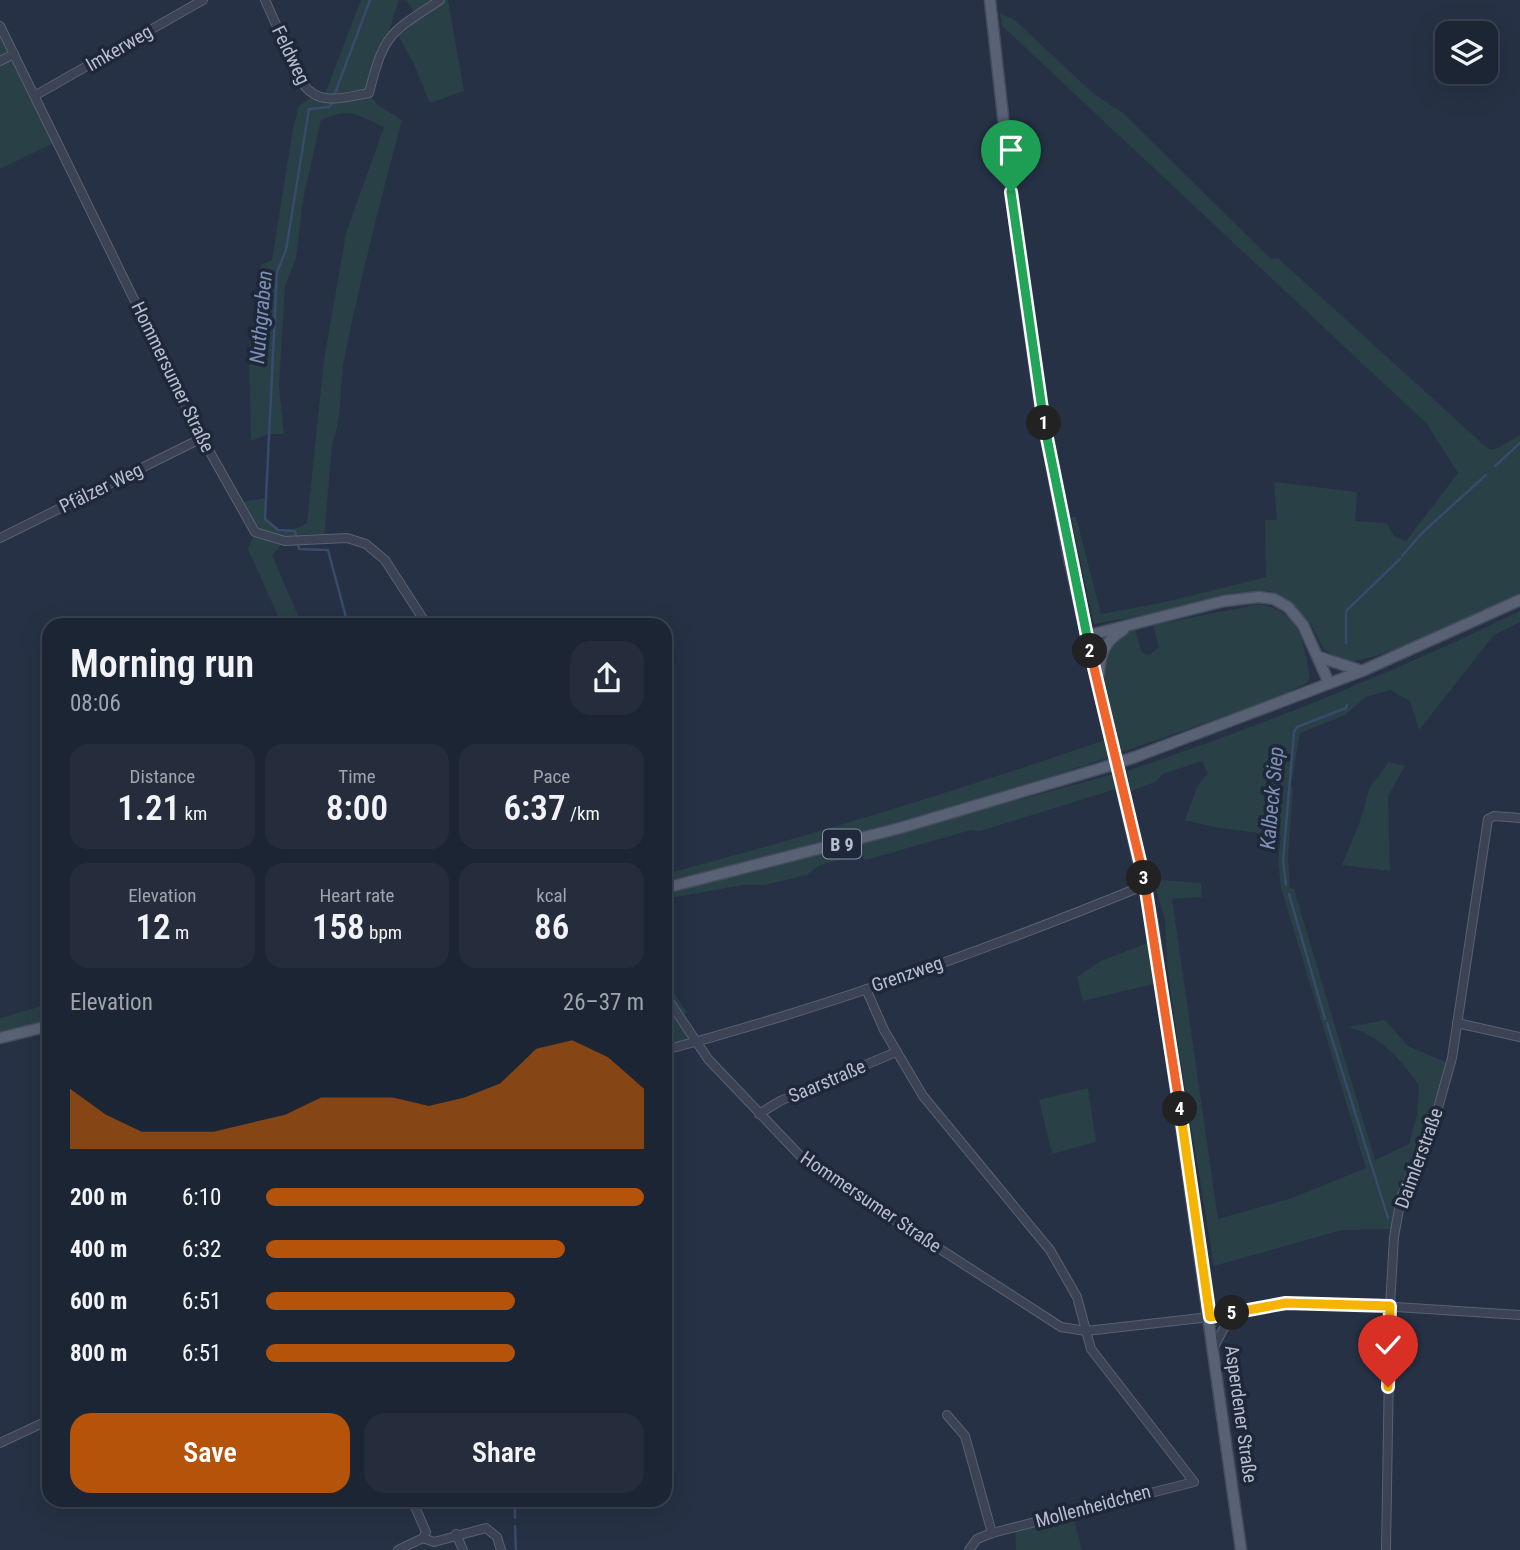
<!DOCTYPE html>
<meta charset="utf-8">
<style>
body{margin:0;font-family:"Roboto Condensed",sans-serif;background:#252d3c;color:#f1f3f6;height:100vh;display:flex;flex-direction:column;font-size:26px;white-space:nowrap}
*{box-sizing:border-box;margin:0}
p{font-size:23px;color:#a0a5ac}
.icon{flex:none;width:38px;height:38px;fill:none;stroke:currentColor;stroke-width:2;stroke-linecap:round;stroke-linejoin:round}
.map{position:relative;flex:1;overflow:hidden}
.details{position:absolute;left:42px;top:618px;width:630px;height:889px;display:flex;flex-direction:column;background:#1c2534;border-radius:21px;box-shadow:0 7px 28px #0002,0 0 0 2px #3a424f}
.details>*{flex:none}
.controls{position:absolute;left:1435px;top:21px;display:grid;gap:14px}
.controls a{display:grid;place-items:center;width:63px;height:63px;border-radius:14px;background:#1c2534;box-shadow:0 7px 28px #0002,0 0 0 2px #3a424f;font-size:35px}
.pin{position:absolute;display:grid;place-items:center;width:60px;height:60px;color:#fff;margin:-72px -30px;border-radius:50% 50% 50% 0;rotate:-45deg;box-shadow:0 0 7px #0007}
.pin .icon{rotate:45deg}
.km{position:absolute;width:35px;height:35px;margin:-18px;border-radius:50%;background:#222;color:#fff;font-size:19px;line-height:35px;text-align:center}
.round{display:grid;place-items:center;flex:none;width:74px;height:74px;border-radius:21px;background:#252d3c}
.summary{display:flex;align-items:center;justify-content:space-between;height:119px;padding:0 28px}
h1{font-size:38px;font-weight:600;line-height:52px}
.figures{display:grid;grid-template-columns:repeat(3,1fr);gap:10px;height:119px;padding:7px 28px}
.figures div{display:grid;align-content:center;border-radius:18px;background:#252d3c;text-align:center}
.figures b{font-size:35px;font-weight:600}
.figures small{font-size:19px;font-weight:400}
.figures p{font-size:19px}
.chart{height:196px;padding:14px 28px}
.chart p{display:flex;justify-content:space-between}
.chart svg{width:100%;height:126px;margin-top:7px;fill:#b45309;opacity:.7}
.cta{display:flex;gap:14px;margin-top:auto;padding:14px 28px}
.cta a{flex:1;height:80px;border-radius:21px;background:#b45309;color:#fff;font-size:28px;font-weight:600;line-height:80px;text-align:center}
.cta a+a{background:#252d3c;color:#f1f3f6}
ul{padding:0 28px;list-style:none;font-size:23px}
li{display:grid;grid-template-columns:112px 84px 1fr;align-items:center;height:52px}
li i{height:18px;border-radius:9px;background:#b45309}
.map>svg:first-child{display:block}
</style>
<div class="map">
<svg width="1520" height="1550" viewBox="0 0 1520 1550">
<rect width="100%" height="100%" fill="#263145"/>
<g fill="#284046">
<path d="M 361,0 L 399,0 L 369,93 L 378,105 L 402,120 C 381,198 361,276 345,355 C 339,384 343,417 332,445 L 324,538 L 285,541 L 272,555 L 302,625 L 282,625 L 248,549 L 255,532 L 237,503 L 265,498 L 265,519 C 278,533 291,533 307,523 L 324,360 L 346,233 L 384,127 C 356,115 351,107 321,120 L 303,200 L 296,258 L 285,286 L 279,386 L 284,434 L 268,434 L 251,441 L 249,353 L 261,265 L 272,260 L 293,128 L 299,106 L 312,96 L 323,99 Z"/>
<polygon points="406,0 448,0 464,91 430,103 414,64 396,31 417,16"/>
<path d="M 1000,13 L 1016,21 L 1094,94 L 1123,113 L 1271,259 L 1278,258 L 1484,445 L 1491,450 L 1498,448 L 1520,435 L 1520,593 C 1464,621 1408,651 1345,663 L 1324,649 L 1311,625 L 1292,602 L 1269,591 L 1234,593 L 1161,612 L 1094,624 L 1071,517 L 1076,517 L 1101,614 L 1161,603 L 1266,577 L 1265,520 L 1277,520 L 1274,482 L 1357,492 L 1355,521 L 1387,523 L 1394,536 L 1406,541 L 1458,473 L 1427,424 L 1002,26 Z"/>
<polygon points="0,26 58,141 0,169"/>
<path d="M 1261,604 C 1301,614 1303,641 1310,677 L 1307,683 L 1272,700 L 1119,753 L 1102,676 L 1107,646 L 1122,634 L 1135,629 L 1142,653 L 1149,655 L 1159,647 L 1153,625 Z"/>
<path d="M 1520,611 L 1520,622 L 1494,635 L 1419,730 L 1410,701 L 1390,690 L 1366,697 L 1345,715 L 1300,733 L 1291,785 L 1293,788 L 1288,858 L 1290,888 L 1294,889 L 1375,1160 L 1409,1144 L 1417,1115 L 1419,1085 C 1400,1059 1380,1035 1348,1027 L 1385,1020 L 1408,1046 L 1450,1064 L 1413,1167 L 1396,1229 L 1342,1230 L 1214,1266 L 1179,1052 L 1167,963 L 1165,920 L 1154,882 L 1162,880 L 1201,883 L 1202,897 L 1172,899 L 1218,1219 L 1292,1198 L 1366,1168 L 1281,888 L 1278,860 L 1281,836 L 1214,827 L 1185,820 L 1198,785 L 1208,773 L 1202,761 L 1163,774 L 1155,782 L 1131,791 L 1127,771 C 1261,726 1393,673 1520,611 Z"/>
<path d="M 1105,740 L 1110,757 C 964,806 815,846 665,881 L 665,874 C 814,835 960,790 1105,740 Z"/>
<polygon points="1389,762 1405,766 1388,796 1390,871 1342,865 1359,824 1370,787"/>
<polygon points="1114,774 1116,789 980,831 971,830 866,860 861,855 820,865 807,875 765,885 743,885 665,899 665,893 739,875"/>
<polygon points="1152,941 1157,983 1083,1001 1077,977 1101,961"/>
<polygon points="665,979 687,1013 679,1017 695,1042 665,1050"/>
<polygon points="49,1004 49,1023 0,1035 0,1018"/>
<polygon points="1088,1088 1096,1142 1052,1154 1039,1100"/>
<polygon points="1072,1511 1082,1550 1016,1550 1015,1526"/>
</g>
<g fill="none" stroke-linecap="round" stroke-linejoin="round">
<g stroke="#394a6d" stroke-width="2.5">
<polyline points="334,96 370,0"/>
<polyline points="1495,466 1520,443"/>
<polyline points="296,535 295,531 278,530 265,519 277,272 286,250 309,109 329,107 332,103"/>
<polyline points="298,544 299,549 328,550 348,625"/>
<polyline points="1402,556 1422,533 1486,475"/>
<polyline points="1346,643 1346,611 1400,559"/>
<polyline points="1286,885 1283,861 1294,732 1297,727 1346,708 1347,705"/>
<polyline points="1289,894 1325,1019"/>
<polyline points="1327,1023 1388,1218"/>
<polyline points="515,1500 515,1518"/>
<polyline points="515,1526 516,1550"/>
</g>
<defs>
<g id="minor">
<path d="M 265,0 L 303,84 C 320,107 344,97 369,93 C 384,33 390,33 440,0"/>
<polyline points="0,26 202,438 255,532 285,541 347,538 366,544 385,560 427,625"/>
<polyline points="0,61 14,54"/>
<polyline points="36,95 203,0"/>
<polyline points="0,538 202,438"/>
<polyline points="866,989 884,1030 923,1096 1050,1250 1077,1297 1091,1349 1194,1482 992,1533 977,1539 969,1550"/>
<polyline points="665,995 708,1059 808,1164 1061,1327 1086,1331 1210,1317 1286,1303 1318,1302 1520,1315"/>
<polyline points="1457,1023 1520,1037"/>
<path d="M 665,1050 C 828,1007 989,949 1145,885"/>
<polyline points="759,1114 780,1101 896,1052"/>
<polyline points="1214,1347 1224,1328 1248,1310"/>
<polyline points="947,1415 965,1436 992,1533"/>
<polyline points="0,1443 49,1420"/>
<polyline points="456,1534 463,1550"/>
<polyline points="423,1538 434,1542 486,1528 497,1537 501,1550"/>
<polyline points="398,1550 423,1538 426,1532 412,1500"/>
<polyline points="1386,1550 1390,1306 1394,1237 1401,1198 1438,1108 1452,1058 1488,819 1494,816 1520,818"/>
</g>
<g id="major">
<polyline points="990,0 1017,242 1040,404 1070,563 1152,920 1241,1550"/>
<polyline points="1086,636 1224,601 1259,597 1274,599 1288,607 1303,625 1329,683"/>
<polyline points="1319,657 1362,671"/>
<path d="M 1099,674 C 1100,653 1105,641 1123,630"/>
<polyline points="1135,757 1362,671 1520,600"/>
<polyline points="665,888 900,828 1102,768"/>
<polyline points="0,1038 49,1026"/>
</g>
</defs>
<use href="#minor" stroke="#596172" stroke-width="10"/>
<use href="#major" stroke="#444c5e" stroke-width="13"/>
<use href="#minor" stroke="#3b4355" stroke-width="8"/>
<use href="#major" stroke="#596275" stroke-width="10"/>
<defs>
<polyline id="major-bridge" points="1102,768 1135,757"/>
</defs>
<use href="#major-bridge" stroke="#444c5e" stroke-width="13" stroke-linecap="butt"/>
<use href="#major-bridge" stroke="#596275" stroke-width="10"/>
</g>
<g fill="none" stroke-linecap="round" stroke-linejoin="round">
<defs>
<polyline id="split-1" points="1011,192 1044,423"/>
<polyline id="split-2" points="1044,423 1090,651"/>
<polyline id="split-3" points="1090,651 1144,878"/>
<polyline id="split-4" points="1144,878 1180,1109"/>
<polyline id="split-5" points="1180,1109 1210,1317 1232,1313"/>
<polyline id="split-6" points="1232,1313 1286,1303 1390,1306 1388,1387"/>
</defs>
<use href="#split-1" stroke="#fff" stroke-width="14"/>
<use href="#split-2" stroke="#fff" stroke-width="14"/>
<use href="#split-3" stroke="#fff" stroke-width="14"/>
<use href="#split-4" stroke="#fff" stroke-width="14"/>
<use href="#split-5" stroke="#fff" stroke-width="14"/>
<use href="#split-6" stroke="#fff" stroke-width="14"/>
<use href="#split-1" stroke="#22a559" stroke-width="9"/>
<use href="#split-2" stroke="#22a559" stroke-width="9"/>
<use href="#split-3" stroke="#f0652b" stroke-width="9"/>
<use href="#split-4" stroke="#f0652b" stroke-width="9"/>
<use href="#split-5" stroke="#f5b400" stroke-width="9"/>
<use href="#split-6" stroke="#f5b400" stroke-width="9"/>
</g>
<g text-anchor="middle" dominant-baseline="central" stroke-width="7" stroke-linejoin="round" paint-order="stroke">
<rect fill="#1f283a" stroke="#8a92a2" stroke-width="2" x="823" y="829.5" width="38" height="29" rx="5"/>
<g font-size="18" font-weight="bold" fill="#b8bfce">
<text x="842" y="844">B 9</text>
</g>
<g font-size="19" fill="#b8bfce" stroke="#1f283a">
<text transform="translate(119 48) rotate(-30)">Imkerweg</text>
<text transform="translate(291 55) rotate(64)">Feldweg</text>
<text transform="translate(173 377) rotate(64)">Hommersumer Straße</text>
<text transform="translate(101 488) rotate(-26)">Pfälzer Weg</text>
<text transform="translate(907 974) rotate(-19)">Grenzweg</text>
<text transform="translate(827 1081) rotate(-23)">Saarstraße</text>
<text transform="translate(1419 1158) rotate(-70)">Daimlerstraße</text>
<text transform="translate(871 1202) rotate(34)">Hommersumer Straße</text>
<text transform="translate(1241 1414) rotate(82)">Asperdener Straße</text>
<text transform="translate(1093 1506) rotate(-15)">Mollenheidchen</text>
</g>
<g font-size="21" font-style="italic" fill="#7e91b6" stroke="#1f283a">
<text transform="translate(261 317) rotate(-85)">Nuthgraben</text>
<text transform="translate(1272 798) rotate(-85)">Kalbeck Siep</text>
</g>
</g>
</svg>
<div class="controls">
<a><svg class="icon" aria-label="layers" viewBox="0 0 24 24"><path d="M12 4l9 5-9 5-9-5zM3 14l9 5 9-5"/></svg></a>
</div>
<div class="pin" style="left:1011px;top:192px;background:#1e9e55"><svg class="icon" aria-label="arrive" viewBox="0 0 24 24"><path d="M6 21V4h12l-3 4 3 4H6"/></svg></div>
<div class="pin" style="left:1388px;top:1387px;background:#d93025"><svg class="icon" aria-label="check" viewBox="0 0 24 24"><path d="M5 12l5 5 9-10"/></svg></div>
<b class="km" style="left:1044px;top:423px">1</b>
<b class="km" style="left:1090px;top:651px">2</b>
<b class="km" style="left:1144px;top:878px">3</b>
<b class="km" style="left:1180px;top:1109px">4</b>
<b class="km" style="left:1232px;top:1313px">5</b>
<section class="details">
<div class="summary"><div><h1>Morning run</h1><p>08:06</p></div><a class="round"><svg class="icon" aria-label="share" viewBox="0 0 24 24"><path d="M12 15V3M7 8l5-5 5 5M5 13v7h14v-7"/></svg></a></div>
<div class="figures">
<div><p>Distance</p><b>1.21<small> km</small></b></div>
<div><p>Time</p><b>8:00</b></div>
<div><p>Pace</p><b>6:37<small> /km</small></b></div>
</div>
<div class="figures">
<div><p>Elevation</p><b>12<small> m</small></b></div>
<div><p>Heart rate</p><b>158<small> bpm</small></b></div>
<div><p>kcal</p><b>86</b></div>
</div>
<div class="chart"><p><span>Elevation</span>26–37 m</p>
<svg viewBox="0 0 160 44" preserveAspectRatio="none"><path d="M0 44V23L10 32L20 38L30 38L40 38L50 35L60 32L70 26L80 26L90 26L100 29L110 26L120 21L130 9L140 6L150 12L160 23V44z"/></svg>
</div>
<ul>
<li><b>200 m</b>6:10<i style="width:100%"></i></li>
<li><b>400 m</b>6:32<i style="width:79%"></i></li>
<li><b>600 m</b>6:51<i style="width:66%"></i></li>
<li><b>800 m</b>6:51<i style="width:66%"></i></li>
</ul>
<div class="cta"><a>Save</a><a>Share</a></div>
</section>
</div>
